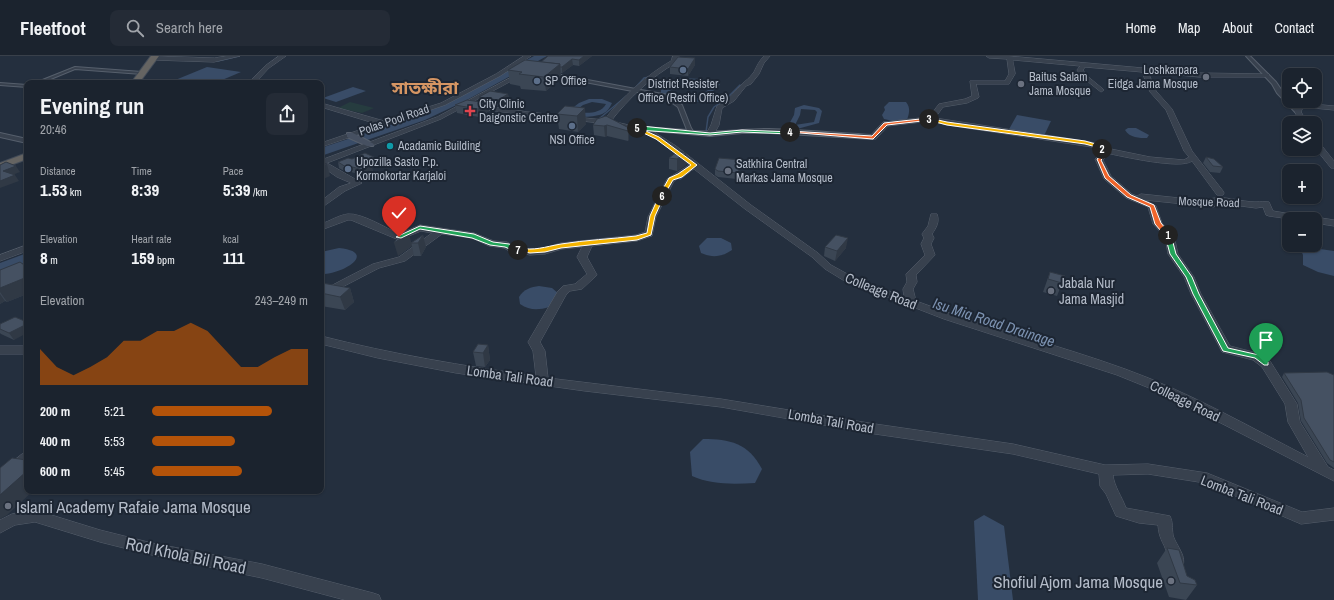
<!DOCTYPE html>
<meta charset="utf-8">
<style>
body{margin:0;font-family:"Archivo Narrow","Noto Sans Bengali",sans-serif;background:#242b36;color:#f1f3f6;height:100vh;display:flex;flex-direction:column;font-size:15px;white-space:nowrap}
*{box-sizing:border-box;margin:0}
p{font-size:13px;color:#a0a4aa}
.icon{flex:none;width:22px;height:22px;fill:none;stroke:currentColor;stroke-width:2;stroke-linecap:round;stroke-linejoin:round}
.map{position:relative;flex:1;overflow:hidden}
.side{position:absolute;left:24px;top:24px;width:300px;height:414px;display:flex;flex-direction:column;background:#1b232e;border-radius:8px;box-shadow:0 1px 3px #0004,0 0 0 1px #39404a}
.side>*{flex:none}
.tools{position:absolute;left:1282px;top:12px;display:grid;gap:8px}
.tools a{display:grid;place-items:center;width:40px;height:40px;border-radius:8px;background:#1b232e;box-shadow:0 1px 3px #0004,0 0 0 1px #39404a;font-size:20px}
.pin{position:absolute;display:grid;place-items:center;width:34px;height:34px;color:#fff;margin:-41px -17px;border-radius:50% 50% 50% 0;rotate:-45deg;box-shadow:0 0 4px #0007}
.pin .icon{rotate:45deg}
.km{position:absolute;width:20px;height:20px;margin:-10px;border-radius:50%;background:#222;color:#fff;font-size:11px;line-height:20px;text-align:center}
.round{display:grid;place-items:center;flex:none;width:42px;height:42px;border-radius:8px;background:#242b36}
.head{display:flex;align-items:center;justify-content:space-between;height:68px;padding:0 16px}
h1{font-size:22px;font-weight:700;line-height:30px}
.figures{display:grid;grid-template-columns:repeat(3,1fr);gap:6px;height:68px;padding:4px 16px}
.figures div{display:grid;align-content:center}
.figures b{font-size:17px;font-weight:700}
.figures small{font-size:11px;font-weight:400}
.figures p{font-size:11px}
.chart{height:112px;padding:8px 16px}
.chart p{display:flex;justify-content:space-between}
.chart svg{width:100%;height:72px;margin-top:4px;fill:#b45309;opacity:.7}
ul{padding:0 16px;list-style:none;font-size:13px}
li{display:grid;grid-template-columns:64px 48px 1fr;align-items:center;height:30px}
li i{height:10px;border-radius:5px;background:#b45309}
header{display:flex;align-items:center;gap:24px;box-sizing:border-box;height:56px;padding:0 20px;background:#1b232e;border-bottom:1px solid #39404a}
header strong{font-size:19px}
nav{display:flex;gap:22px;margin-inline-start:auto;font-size:14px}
.search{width:280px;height:36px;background:#242b36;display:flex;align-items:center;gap:10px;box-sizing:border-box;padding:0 14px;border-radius:8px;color:#a0a4aa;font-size:15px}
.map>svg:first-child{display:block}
</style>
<header>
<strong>Fleetfoot</strong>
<div class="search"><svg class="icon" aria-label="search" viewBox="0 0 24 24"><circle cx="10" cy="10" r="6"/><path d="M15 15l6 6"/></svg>Search here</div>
<nav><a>Home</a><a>Map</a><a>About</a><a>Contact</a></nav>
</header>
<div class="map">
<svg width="1334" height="544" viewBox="0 0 1334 544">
<rect width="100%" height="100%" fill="#242f3e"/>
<polygon fill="#263c3f" points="350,46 374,52 362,57 338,52"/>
<g fill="#394c67">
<polygon points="534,0 547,0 465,45 425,64 321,100 321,92 411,62 454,44"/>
<polygon points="207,11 241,16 215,27 168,27"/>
<polygon points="353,31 366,35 336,46 323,42"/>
<path d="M 889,46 L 906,46 C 911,52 909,58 907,64 L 893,65 L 884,63 L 882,59 L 885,54 L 884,51 Z"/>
<polygon points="1017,59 1051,65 1043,82 1008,75"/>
<path d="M 1128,72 L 1136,72 L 1149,79 L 1147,82 C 1139,82 1130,82 1125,74 Z"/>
<path d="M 707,182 L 721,182 L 731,187 L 732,194 C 722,201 712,202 701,197 L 699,190 Z"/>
<polygon points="1299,190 1334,195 1334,220 1318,216 1303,209 1303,199"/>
<path d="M 339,192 C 378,196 344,218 321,218 L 321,196 Z"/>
<polygon points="27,197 27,206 0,216 0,207"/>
<path d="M 539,230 L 552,232 L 559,238 L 549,251 C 539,254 530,255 520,248 L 519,241 C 524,233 531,231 539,230 Z"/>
<path d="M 703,383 C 730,383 748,387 762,413 L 755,427 C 734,428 711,429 692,420 L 690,396 Z"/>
<polygon points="984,459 1004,470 1013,544 978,544 974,465"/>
</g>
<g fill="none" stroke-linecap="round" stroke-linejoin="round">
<g stroke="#394c67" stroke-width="1.5">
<polyline points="218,5 239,0"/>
<polyline points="636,31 644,22 649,21"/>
<polyline points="600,62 630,37"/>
<polyline points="706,76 708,61 714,51 726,43 740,29"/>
</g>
<polyline stroke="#394c67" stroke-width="2" points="680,123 689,116"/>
<g fill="#394c67" fill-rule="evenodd">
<path d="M 680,22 L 702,23 L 720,28 L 718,31 L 699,46 L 661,39 L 661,34 L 674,28 ZM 681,26 L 702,27 L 714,29 L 698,42 L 666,37 L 678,30 Z"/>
<path d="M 589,43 L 602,43 L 612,47 C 610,51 608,55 604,57 C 595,62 574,62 566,57 L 579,47 ZM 592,46 L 606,48 C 600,59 585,57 574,56 L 583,49 Z"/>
<path d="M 804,49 L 819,52 L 822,55 L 819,67 L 797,73 L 789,71 L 788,70 L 794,59 L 795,52 ZM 801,53 L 815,54 L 817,56 L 814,66 L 795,69 L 800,59 Z"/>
</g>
<defs>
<g id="minor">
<polygon points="1246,0 1250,0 1276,26 1289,45 1300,55 1300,57 1296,57 1277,37 1272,28"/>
<polygon points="75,11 142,16 144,17 142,18 75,13 41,27 35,27"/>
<path d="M 550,17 L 668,39 L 682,49 L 691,72 L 693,75 C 719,77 744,73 769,73 C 804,74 838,77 873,79 L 876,81 L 873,83 L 770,77 L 742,77 L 710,80 L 631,73 L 629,72 L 629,70 L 687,74 L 678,51 L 664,41 L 548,19 L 548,17 Z"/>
<polygon points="0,27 27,29 27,31 0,29"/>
<polygon points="0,77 27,83 27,87 0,81"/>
</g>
<g id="tertiary">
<polygon points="227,0 240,0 214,6 153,4 150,2 153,0 214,2"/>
<polygon points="279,0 286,0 269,12 255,27 248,27 265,10"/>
<polygon points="524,0 531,0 500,20 445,49 321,91 321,87 377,68 321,51 321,47 384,65 441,47 496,18"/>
<path d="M 673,0 L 679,0 L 676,7 C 653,19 627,44 611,65 L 651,74 L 676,90 L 751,149 L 818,197 L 831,209 L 851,220 L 904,241 L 903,233 L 907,226 L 906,218 L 925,199 L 921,188 L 924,182 L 922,178 L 928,170 L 931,158 L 937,158 C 940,166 936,172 932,178 L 934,182 L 931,188 L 935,199 L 916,219 L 917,226 L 913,233 L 916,245 C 985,271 1056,288 1125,313 C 1189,336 1248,370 1308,401 L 1288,366 L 1285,348 L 1262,311 L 1253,304 L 1222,296 L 1191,238 L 1184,221 L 1168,198 L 1165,181 L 1153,168 L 1148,151 L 1126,142 L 1104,123 L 1095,103 L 1098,100 L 1098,92 L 947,69 L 931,65 L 888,70 L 876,83 L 870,83 L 869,81 L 883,66 L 929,61 L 939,48 L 965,43 L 972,40 L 970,25 L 1005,25 L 1009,18 L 1007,3 L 989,2 L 986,0 L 1008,0 L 1199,17 L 1269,18 L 1269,20 L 1267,21 L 1199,21 L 1148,16 L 1156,35 L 1172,53 L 1192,95 L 1223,135 L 1224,137 L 1223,139 L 1217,139 L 1192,105 C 1181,114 1121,100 1106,97 L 1106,101 L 1103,104 L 1111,120 L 1132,138 L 1137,140 L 1141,138 L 1208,145 L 1209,143 C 1225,139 1240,146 1256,146 C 1261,146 1265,145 1269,146 L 1273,155 L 1309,161 L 1310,163 L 1290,163 L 1269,160 L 1266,159 L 1263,151 L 1256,152 L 1218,147 L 1216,150 L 1213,151 L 1145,144 L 1156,150 L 1162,167 L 1174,180 L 1178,198 L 1194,221 L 1201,238 L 1230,290 L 1261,298 L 1270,305 L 1297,348 L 1300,366 L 1328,411 L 1334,414 L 1334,425 L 1164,338 L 1117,319 L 944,263 L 843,224 L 825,213 L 812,201 L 745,153 L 694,113 L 674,125 L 656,161 L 652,180 L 637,185 L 592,190 L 587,201 L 597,219 L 582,233 L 570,235 L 566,239 L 540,286 L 545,295 L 548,322 L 721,343 L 875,368 L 1013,388 L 1105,409 L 1148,408 L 1207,417 L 1302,456 L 1334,452 L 1334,464 L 1301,468 L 1205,427 L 1148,418 L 1113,419 C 1114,430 1122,441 1126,452 L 1170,460 C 1173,466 1172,472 1173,479 C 1176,490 1188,500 1182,513 L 1177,515 L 1172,513 C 1169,508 1168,502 1167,497 C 1163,485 1159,483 1158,469 L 1139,467 L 1116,460 L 1106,438 L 1100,430 L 1099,418 L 1013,398 L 875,378 L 721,351 L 585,335 L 456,317 L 378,302 L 321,288 L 321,280 C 392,298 463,310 536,320 L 533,295 L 528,286 L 558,235 L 563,230 L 575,228 L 587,218 L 577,201 L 582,191 L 562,193 L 545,198 L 530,199 L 509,195 L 504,192 L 489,190 L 472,182 L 442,178 L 405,205 L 379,212 L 321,242 L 321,235 L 373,208 L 399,201 L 432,177 L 421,175 L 399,184 L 351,164 L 348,164 L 321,174 L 321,168 C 330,165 339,159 348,158 C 362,157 386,172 399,178 L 420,169 L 474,177 L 494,185 L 507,186 L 515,191 L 530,193 L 544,192 L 561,187 L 636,179 L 645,176 L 648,161 L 667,123 L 689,109 C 676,98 661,84 644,77 C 618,67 588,66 560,63 C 531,60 503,56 475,52 L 472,50 L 475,48 L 528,56 L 604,64 C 621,42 648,18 671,5 ZM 1013,4 L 1080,10 L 1077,14 L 1082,21 L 1101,36 L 1104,34 L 1103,33 L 1086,19 L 1083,14 L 1085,11 L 1142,16 L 1150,36 L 1166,54 L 1184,95 L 1189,101 L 1184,104 L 1150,101 L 1106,92 L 1105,89 L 1085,85 L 935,62 L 943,51 L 967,47 L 978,42 L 979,41 L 976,28 L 1009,28 L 1015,18 Z"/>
<path d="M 764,0 L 770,0 L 764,7 L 759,18 L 751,28 L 746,30 L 734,45 L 722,52 L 719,69 L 713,80 L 707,80 L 706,78 L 711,69 L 717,50 C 731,42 730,40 741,29 C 745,25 750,22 754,16 C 757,10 759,5 764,0 Z"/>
<polygon points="521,16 526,17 441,63 327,107 362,127 345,135 321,152 321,145 339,131 351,127 337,121 321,110 321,104 437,61"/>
<polygon points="1300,47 1334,50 1334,54 1303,51 1301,56 1308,67 1300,67 1295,56 1297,49"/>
<polygon points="1315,85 1318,85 1334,105 1334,112 1331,112 1315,92"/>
<polygon points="1315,161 1334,164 1334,170 1315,167 1315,163 1311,163"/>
<polygon points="27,189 27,195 0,205 0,199"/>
<rect x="0" y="290" width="27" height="8"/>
<polygon points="27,397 27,409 5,426 0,427 0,415 22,398"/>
<polygon points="35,454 100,474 152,487 262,508 373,537 379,539 381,544 345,544 262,522 152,499 100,486 35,466 15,469 0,477 0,464 12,458"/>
</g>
<polygon id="secondary" points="347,77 353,77 374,88 373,90 367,90 347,81"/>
<g id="trunk">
<polygon points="151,0 159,0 139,27 131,27"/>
<polygon points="27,97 27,103 0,113 0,107"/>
</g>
</defs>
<use href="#minor" stroke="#565f6c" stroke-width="2"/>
<use href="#tertiary" stroke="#565f6c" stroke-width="1"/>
<use href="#secondary" stroke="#565f6c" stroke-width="2"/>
<use href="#trunk" stroke="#434c59" stroke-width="2"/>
<use href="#minor" fill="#38414e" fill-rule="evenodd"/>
<use href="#tertiary" fill="#38414e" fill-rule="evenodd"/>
<use href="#secondary" fill="#465061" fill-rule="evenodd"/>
<use href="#trunk" fill="#656462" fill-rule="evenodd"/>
</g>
<g fill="#3b4654">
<polygon points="592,0 579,10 573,9 562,17 561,17 561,22 546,35 521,33 520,30 510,28 508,14 541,6"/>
<polygon points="695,2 695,9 688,20 670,18 670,11"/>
<polygon points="508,38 509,44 499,50 488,48 489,55 479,61 457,57 455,49 480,46 479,41"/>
<polygon points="565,50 586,68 578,76 559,73 557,58"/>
<polygon points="597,63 629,72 629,83 628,85 607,80 605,81 594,79 593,69"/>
<polygon points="686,97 686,109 677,115 669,113 669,102"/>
<polygon points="1206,101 1223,111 1220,117 1210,116 1203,107"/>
<polygon points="352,103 380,109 372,112 373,116 365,120 351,116 348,117 339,112 338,106"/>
<polygon points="742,104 741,110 737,123 718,121 715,119 715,113"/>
<polygon points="423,179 426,191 421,200 414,200 412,190 398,200 411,187"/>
<polygon points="825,191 846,192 835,205 824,200"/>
<polygon points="27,211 27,238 7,246 5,245 0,248 0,214"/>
<polygon points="1050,216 1065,220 1057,240 1043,236"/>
<polygon points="321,228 350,232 354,246 345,254 321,250"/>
<polygon points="27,266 14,284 1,278 0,277 0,268"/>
<polygon points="488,289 490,304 485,311 476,310 473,296"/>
<polygon points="27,300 27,310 23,304"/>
<polygon points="1284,317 1334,319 1334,412 1327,407 1301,365 1298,347 1282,321"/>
<polygon points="1167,492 1187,520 1197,529 1186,544 1169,541 1157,507"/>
</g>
<g fill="#303945">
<polygon points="584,0 592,0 579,10 579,4"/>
<polygon points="695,2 695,9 688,20 688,13"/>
<polygon points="572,3 573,9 562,17 562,11"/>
<polygon points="560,8 561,22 546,35 544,21"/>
<polygon points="508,38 509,44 499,50 498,44"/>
<polygon points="488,47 489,55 479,61 478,53"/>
<polygon points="585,52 586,68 578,76 577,60"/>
<polygon points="607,69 607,80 605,81 604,70"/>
<polygon points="629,72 629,83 628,85 628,75"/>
<polygon points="686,97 686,109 677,115 677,103"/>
<polygon points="378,103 380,109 372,112 373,116 365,120 363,114 364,108"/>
<polygon points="742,104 741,110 737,123 738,117"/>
<polygon points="327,108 330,120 321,124 321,111"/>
<polygon points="16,110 20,116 7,121 3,115"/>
<polygon points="349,110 351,116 348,117 346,111"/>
<polygon points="15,119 19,125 0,132 0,125"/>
<polygon points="409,177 412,190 398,200 394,187"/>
<polygon points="423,179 426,191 421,200 418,187"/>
<polygon points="848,182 846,192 835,205 837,195"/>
<polygon points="27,221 27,238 7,246 0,236 0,232"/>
<polygon points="350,232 354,246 345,254 340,241"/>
<polygon points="0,238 5,245 0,248"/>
<polygon points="27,268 27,277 14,284 9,277"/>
<polygon points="488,289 490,304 485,311 483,297"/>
<polygon points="27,415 27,435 33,435 7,459 0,463 0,439"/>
</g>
<g fill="#455162" stroke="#303945">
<polygon points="548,0 584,0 579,4 572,3 562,11 560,11 560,8 541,6"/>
<polygon points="678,1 695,2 688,13 670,11"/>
<polygon points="525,4 560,8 544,21 519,18 522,16 508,14"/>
<polygon points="490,35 508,38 498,44 479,41"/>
<polygon points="467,44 488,47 478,53 455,49"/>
<polygon points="565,50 585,52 577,60 557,58"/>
<polygon points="606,60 629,72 628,75 607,69 604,70 593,69 597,63"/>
<polygon points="678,95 686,97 677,103 669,102"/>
<polygon points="365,97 378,103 364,108 372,110 363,114 349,110 346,111 338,106 348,102 352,103"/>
<polygon points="1206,101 1214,103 1223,111 1213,110"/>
<polygon points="719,102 742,104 738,117 718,115 715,113"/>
<polygon points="6,106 16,110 3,115 15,119 0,125 0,109"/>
<polygon points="321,106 327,108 321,111"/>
<polygon points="400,177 409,177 394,187"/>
<polygon points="423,179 418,187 411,187"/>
<polygon points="836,179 848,182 837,195 825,191"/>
<polygon points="20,206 27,211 27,221 0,232 0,214"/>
<polygon points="1050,216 1065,220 1062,227 1048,223"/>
<polygon points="322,227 350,232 340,241 321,237 321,228"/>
<polygon points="15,261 27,266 27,268 9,277 0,273 0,268"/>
<polygon points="478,288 488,289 483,297 473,296"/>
<polygon points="27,300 27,304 23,304"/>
<polygon points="1327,316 1334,319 1334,406 1330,404 1304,362 1301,344 1284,317"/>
<polygon points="12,402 27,404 27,415 0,439 0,412"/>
<polygon points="1167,492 1179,494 1187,520 1195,524 1197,529 1180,527"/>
</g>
<polygon fill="#22a559" stroke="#fff" points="1168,178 1171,179 1176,198 1192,221 1199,238 1228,292 1259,299 1268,306 1268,309 1264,309 1255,302 1223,295 1193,238 1186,221 1170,198 1165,179"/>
<polygon fill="#f0652b" stroke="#fff" points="1102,92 1104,93 1104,101 1101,104 1109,120 1131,139 1154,149 1161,167 1170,178 1170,181 1166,181 1155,168 1150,151 1127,141 1105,122 1097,103 1100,101 1100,93"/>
<polygon fill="#f5b400" stroke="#fff" points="929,62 947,66 1085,85 1103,90 1104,93 1101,94 1100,92 1085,88 947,69 928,64"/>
<polygon fill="#f0652b" stroke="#fff" points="929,62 931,64 887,69 873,83 788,76 790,75 872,80 884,67"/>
<polygon fill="#22a559" stroke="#fff" points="631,69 710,77 742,74 792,76 790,78 742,76 710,79 637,74 630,71"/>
<polygon fill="#f5b400" stroke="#fff" points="637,71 659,81 697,109 682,121 673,124 663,141 659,140 669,122 678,118 691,109 656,83 635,73"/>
<path fill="#f5b400" stroke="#fff" d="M 662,138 L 664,140 L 655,160 L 651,179 L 637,184 L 561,192 L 545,196 L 530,197 L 515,194 L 518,192 C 535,195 544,191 561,188 C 586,184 611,183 636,180 L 647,177 L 650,160 L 659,140 Z"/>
<polygon fill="#22a559" stroke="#fff" points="420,170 474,178 493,186 509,188 520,194 518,195 512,194 505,191 490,189 472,182 420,173 401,182 396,181"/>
<g fill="#5c6f8a" stroke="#1d2633" stroke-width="1.5">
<circle cx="683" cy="14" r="4"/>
<circle cx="537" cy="25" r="4"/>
<circle cx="572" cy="70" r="4"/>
<circle cx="348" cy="113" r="4"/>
</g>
<g fill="#6b7280" stroke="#1d2633" stroke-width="1.5">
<circle cx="1206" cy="21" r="4"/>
<circle cx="1021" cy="28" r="4"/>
<circle cx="728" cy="115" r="4"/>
<circle cx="1051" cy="235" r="4"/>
<circle cx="8" cy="450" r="4"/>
<circle cx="1171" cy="525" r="4"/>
</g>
<path fill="#e0444e" stroke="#1d2633" stroke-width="1.5" d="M468 49h4v4h4v4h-4v4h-4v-4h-4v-4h4z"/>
<circle fill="#0f9aa8" stroke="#1d2633" stroke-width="1.5" cx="390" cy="90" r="4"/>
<g text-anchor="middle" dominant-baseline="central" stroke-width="4" stroke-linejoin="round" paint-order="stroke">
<g font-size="12" fill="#b4bcc9" stroke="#1d2633" text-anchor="start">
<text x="1198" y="14" text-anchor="end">Loshkarpara<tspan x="1198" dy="14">Eidga Jama Mosque</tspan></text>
<text x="1029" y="21">Baitus Salam<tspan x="1029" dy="14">Jama Mosque</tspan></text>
<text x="545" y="25">SP Office</text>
<text x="683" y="28" text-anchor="middle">District Resister<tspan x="683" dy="14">Office (Restri Office)</tspan></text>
<text x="479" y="48">City Clinic<tspan x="479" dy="14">Daigonstic Centre</tspan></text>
<text x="572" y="84" text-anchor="middle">NSI Office</text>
<text x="398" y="90">Acadamic Building</text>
<text x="356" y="106">Upozilla Sasto P.p.<tspan x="356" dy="14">Kormokortar Karjaloi</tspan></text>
<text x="736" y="108">Satkhira Central<tspan x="736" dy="14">Markas Jama Mosque</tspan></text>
</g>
<g font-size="12" fill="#b4bcc9" stroke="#1d2633">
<text transform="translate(394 64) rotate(-19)">Polas Pool Road</text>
<text transform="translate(1209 146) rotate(2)">Mosque Road</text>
</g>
<g font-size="14" fill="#b4bcc9" stroke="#1d2633" text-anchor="start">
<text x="1059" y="227">Jabala Nur<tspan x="1059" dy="16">Jama Masjid</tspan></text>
</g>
<g font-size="14" fill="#b4bcc9" stroke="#1d2633">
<text transform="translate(881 235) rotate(22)">Colleage Road</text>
<text transform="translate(510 320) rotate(8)">Lomba Tali Road</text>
<text transform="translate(1185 345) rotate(26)">Colleage Road</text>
<text transform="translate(831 365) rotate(10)">Lomba Tali Road</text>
<text transform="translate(1242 439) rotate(21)">Lomba Tali Road</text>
</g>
<g font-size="15" font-style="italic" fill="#7c92b1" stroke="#1d2633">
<text transform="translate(994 266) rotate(18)">Isu Mia Road Drainage</text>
</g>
<g font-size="17" fill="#b4bcc9" stroke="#1d2633" text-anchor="start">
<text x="16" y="450">Islami Academy Rafaie Jama Mosque</text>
<text x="1163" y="525" text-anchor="end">Shofiul Ajom Jama Mosque</text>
</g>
<g font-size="17" fill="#b4bcc9" stroke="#1d2633">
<text transform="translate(186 499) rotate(12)">Rod Khola Bil Road</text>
</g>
<g font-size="18" font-weight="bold" fill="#d59563" stroke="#1d2633">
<text x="425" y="31">সাতক্ষীরা</text>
</g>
</g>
</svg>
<div class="tools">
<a><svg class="icon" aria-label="locate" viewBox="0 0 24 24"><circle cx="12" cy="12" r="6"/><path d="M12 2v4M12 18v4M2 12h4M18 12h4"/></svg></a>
<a><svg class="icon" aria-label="layers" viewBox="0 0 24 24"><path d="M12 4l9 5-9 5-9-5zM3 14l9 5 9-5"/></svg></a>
<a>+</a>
<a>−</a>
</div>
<div class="pin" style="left:1266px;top:308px;background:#1e9e55"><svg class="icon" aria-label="arrive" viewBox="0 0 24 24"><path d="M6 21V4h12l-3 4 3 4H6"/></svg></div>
<div class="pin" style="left:399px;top:181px;background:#d93025"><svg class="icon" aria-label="check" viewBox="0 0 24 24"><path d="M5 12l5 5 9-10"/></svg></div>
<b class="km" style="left:1168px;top:179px">1</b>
<b class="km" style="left:1102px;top:93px">2</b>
<b class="km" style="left:929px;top:63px">3</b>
<b class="km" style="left:790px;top:76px">4</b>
<b class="km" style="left:637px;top:72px">5</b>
<b class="km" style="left:662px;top:140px">6</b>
<b class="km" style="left:518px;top:194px">7</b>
<section class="side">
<div class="head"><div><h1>Evening run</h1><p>20:46</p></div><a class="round"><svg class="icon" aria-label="share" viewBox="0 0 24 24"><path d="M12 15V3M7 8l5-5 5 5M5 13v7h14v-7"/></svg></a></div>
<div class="figures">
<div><p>Distance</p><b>1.53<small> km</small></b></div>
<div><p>Time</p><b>8:39</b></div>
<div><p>Pace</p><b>5:39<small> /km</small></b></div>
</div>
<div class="figures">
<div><p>Elevation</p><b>8<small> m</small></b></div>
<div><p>Heart rate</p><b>159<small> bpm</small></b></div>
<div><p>kcal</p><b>111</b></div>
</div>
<div class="chart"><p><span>Elevation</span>243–249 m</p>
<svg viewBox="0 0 160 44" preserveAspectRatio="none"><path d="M0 44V22L10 33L20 38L30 33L40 27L50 17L60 17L70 11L80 11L90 6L100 11L110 22L120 33L130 33L140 27L150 22L160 22V44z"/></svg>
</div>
<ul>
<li><b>200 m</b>5:21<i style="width:77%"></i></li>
<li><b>400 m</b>5:53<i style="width:53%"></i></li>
<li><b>600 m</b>5:45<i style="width:58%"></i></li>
</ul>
</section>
</div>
